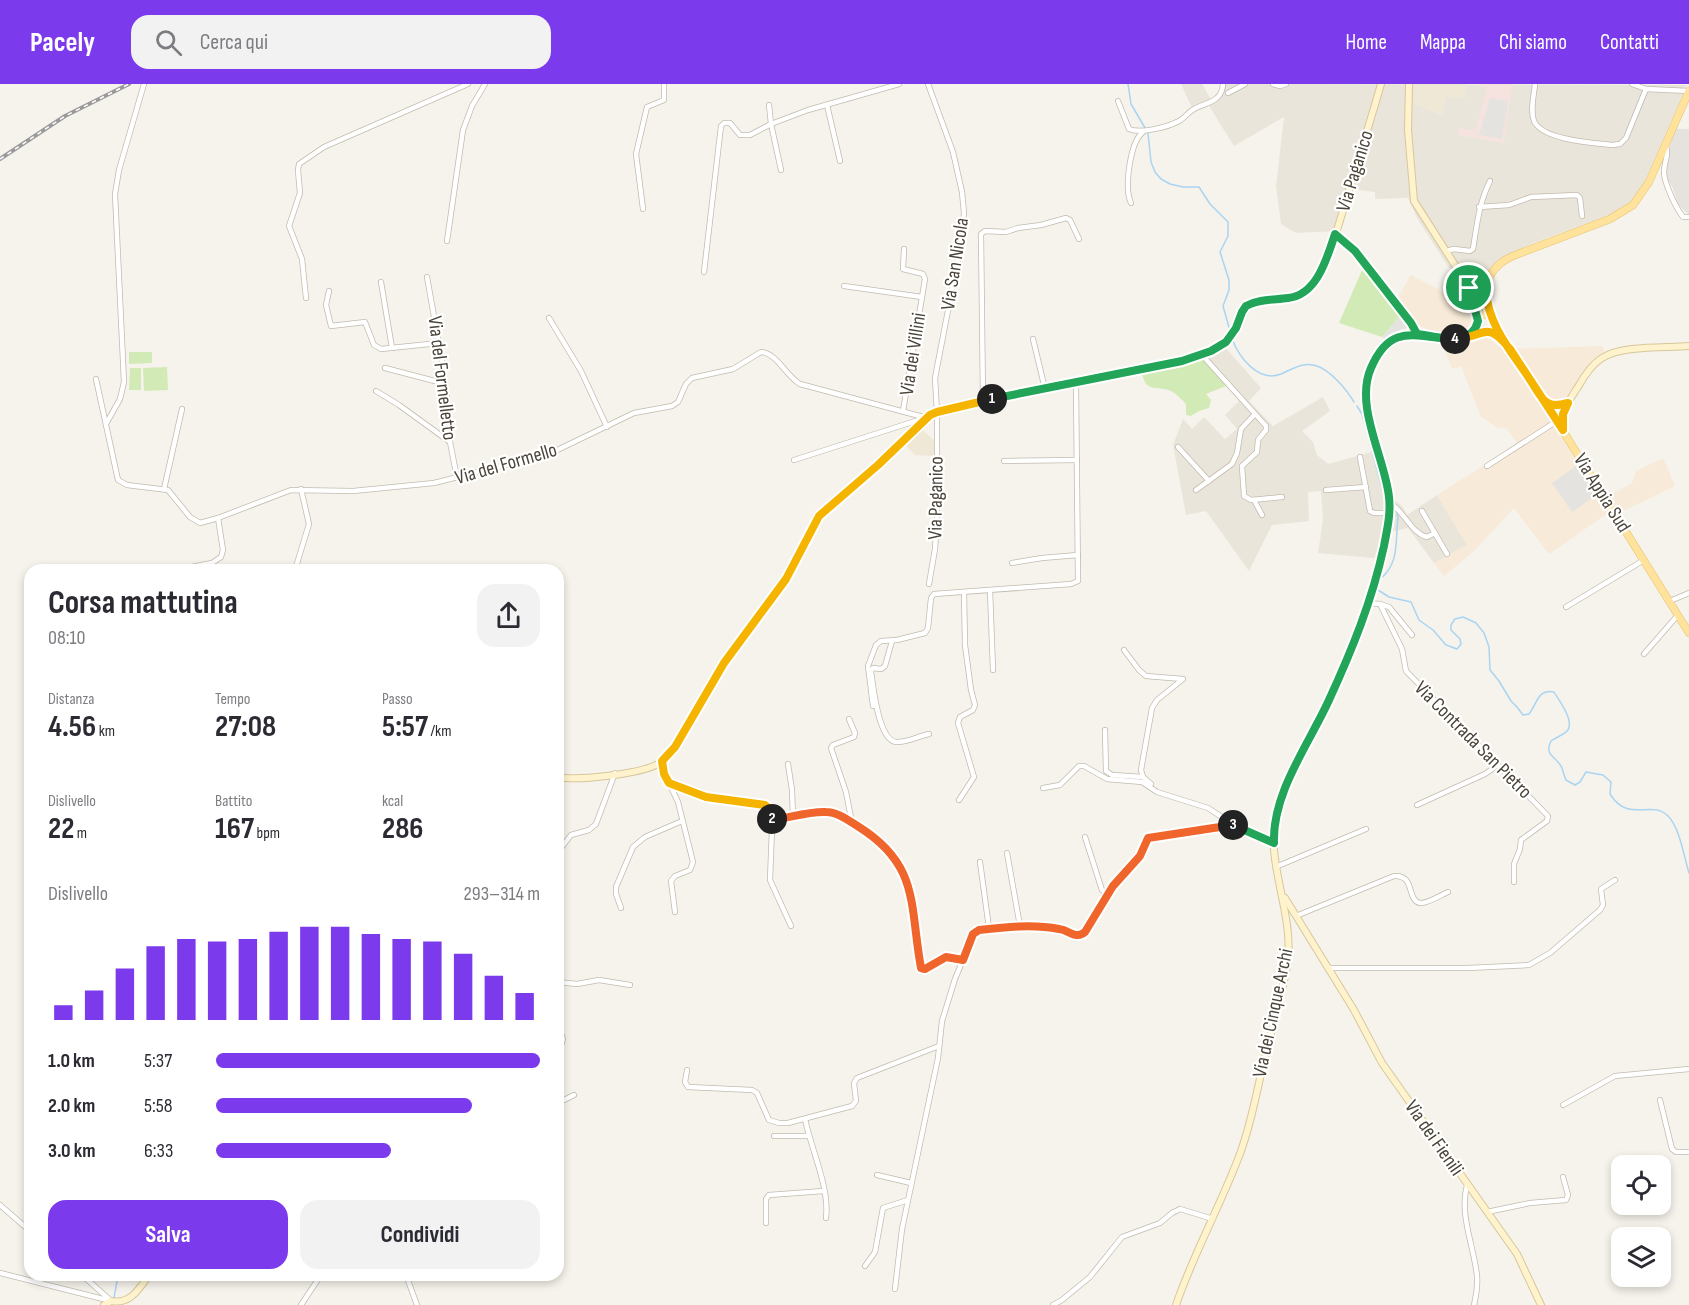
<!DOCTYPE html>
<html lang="it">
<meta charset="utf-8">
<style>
body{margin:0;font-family:"Sofia Sans Condensed",sans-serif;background:#f2f2f3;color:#2b2b33;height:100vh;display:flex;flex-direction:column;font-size:22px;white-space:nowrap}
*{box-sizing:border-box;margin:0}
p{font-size:20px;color:#7c7c81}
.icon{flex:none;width:33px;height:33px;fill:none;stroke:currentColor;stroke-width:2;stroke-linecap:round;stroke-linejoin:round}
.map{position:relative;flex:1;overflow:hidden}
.panel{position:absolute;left:24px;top:480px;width:540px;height:717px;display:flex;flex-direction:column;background:#fff;border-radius:18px;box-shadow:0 3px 9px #0003}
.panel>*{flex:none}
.controls{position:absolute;left:1611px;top:1071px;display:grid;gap:12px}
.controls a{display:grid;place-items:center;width:60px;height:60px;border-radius:12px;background:#fff;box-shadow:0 3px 9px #0003;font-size:30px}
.pin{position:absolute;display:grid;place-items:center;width:51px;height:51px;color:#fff;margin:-26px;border:3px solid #fff;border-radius:50%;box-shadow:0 2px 6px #0007}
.km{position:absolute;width:30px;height:30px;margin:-15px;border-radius:50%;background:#222;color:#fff;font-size:16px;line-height:30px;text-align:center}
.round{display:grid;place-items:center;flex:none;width:63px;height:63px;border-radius:18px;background:#f2f2f3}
.overview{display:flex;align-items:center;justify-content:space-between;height:102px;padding:0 24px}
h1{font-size:33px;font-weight:700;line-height:45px}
.figures{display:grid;grid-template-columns:repeat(3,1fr);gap:9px;height:102px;padding:6px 24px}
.figures div{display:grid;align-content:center}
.figures b{font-size:30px;font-weight:700}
.figures small{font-size:16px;font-weight:400}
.figures p{font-size:16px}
.chart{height:168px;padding:12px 24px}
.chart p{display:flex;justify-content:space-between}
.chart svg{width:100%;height:108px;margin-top:6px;stroke:#7c3aed;stroke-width:6}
.action{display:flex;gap:12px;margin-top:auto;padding:12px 24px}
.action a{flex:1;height:69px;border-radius:18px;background:#7c3aed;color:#fff;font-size:24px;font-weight:700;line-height:69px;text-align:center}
.action a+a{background:#f2f2f3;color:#2b2b33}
ul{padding:0 24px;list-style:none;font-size:20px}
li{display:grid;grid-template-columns:96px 72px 1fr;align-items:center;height:45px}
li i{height:15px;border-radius:8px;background:#7c3aed}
header{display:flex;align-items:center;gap:36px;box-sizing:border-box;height:84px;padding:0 30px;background:#7c3aed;color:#fff}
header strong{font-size:28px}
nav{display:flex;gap:33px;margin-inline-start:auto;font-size:21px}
.search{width:420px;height:54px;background:#f2f2f3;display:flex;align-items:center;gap:15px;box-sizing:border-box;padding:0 21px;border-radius:18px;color:#7c7c81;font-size:22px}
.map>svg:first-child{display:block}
</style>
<header>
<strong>Pacely</strong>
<div class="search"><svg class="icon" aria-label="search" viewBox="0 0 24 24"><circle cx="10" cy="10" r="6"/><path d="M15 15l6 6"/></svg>Cerca qui</div>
<nav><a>Home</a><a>Mappa</a><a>Chi siamo</a><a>Contatti</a></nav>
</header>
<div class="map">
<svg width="1689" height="1221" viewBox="0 0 1689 1221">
<rect width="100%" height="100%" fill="#f6f3ec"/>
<g fill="#eae5da">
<polygon points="1181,0 1202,0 1211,16 1220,9 1222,0 1687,1 1643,102 1635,114 1614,129 1531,160 1502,174 1492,183 1482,204 1467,212 1417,134 1408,114 1375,115 1375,108 1352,105 1338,147 1296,149 1281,140 1276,102 1284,33 1234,62 1209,22 1194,28"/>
<polygon points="1224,262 1261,304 1249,317 1273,342 1323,313 1330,327 1302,347 1313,358 1317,371 1328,380 1382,365 1392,403 1392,414 1402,422 1407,431 1437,411 1467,461 1434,479 1408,444 1390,448 1384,475 1318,469 1323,436 1321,407 1308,408 1309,437 1272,441 1249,487 1206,427 1186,431 1173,361 1183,335 1192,345 1204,333 1225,355 1237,345 1225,331 1239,317 1201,273"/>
</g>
<g fill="#f7ead8">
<polygon points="1411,191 1447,210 1453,202 1460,200 1464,202 1467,218 1474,232 1474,242 1471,246 1467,249 1446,250 1430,247 1420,242 1397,215"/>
<polygon points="1480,253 1487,254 1504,265 1602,262 1608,275 1591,288 1580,306 1565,333 1566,344 1608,412 1632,399 1636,387 1663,374 1675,402 1619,429 1608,429 1549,470 1514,424 1472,469 1444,492 1434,479 1467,461 1437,411 1518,360 1506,344 1498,344 1481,333 1461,282 1452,285 1442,258 1456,259"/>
</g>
<polygon fill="#e6e2dd" points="1674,45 1689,45 1689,131 1678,120 1673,104 1666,93 1665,83"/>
<g fill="#efe8d6">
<polygon points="1414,0 1467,0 1465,15 1446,12 1442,32 1414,20 1413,16"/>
<polygon points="920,344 935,357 935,372 915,371 904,360"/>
</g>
<polygon fill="#f6e3e0" points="1476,0 1512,0 1504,59 1458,51 1459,44 1476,46 1487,3"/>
<g fill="#d2eab5">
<polygon points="1363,184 1401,231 1382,253 1339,239"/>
<polygon points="129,268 152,268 152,279 129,280"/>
<path d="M 1201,273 L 1226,302 L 1206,310 L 1211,316 L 1209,324 L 1199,327 L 1191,332 L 1186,331 L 1186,320 C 1181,315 1177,310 1171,307 C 1157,301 1145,310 1142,288 L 1190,278 Z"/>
<polygon points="167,283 168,306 144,307 143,284"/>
<polygon points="130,284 141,284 141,306 129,306"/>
</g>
<g fill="#e5e3e0">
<polygon points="1490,14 1508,17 1502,55 1479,51"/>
<polygon points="1401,231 1412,243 1400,246 1384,255 1382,253"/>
<polygon points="1579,380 1599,409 1572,428 1552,399"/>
</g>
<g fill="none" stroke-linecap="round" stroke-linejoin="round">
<g stroke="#a9d4f2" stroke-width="1.5">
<polyline points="1128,0 1131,20 1148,49 1151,78 1155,88 1161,95 1170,100 1183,103 1199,103 1210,120 1228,138 1228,152 1220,168 1229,196 1229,206 1223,222 1230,247"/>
<path d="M 1232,255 C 1239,273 1258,299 1281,290 C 1292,285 1304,277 1317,282 C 1330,286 1347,306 1354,318"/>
<polyline points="1357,322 1362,330 1383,407"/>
<path d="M 1379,496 C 1400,480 1395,458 1398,434 L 1397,429"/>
<path d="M 1377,501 L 1378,506 L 1389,513 L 1411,518 L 1419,536 L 1433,546 L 1446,561 L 1457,565 L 1461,560 L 1460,555 L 1451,546 L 1451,541 L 1455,535 L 1463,533 L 1476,539 L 1484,549 L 1489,563 L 1490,586 L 1499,597 L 1511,617 L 1517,623 L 1523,631 L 1529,630 C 1537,620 1538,604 1554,608 C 1559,617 1574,635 1568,646 C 1564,651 1556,653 1551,657 C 1544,671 1555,672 1561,682 C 1563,686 1564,692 1566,696 L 1575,701 L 1580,698 L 1586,688 L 1603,691 L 1611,698 L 1610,710 C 1629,740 1651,715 1668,732 C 1680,744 1684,773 1689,789"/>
<polyline points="114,1214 118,1191"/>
</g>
<defs>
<g id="street">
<polyline points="928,0 953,68 962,108 964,129 961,159 935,294 937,328 937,436 935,465 929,500"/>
<polyline points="1273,0 1280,2 1286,0"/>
<path d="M 1535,0 C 1534,11 1530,27 1534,37 C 1542,56 1594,59 1612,61 L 1620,60 L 1626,54 L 1646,5"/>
<polyline points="1632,0 1646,5 1689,7"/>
<polyline points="1228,9 1245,0"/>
<path d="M 1118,17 L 1129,45 C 1141,50 1168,43 1179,37 C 1185,34 1188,28 1194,25 C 1207,18 1222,18 1223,0"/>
<polyline points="827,21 840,77"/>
<path d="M 1665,60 C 1670,69 1664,78 1664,88 C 1664,99 1676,124 1683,133 L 1689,133"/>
<polyline points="781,86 771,40 808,26 899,0"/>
<path d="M 1131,119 C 1124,104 1130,58 1143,48"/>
<polyline points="1479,123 1509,121 1531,113 1577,111 1580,114 1582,132"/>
<polyline points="643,125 636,70 647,23 664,16 664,0"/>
<polyline points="1336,150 1355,167 1410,238 1417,250"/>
<polyline points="447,157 463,46 472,22 485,0"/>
<path d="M 1446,167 L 1454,165 L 1470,167 L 1473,165 C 1477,140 1479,119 1490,97"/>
<polyline points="704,188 721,42 724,39 730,39 740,51 750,51 771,40 769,21"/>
<polyline points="427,193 443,283 449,329 450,358 457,394"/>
<polyline points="381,198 392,264"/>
<polyline points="844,202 922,213"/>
<polyline points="329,207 326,221 331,242 365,238 374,261 381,265 439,259"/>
<polyline points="306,214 302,175 289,142 300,109 298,86 299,80 324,63 468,0"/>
<polyline points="549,234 581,287 607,343"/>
<polyline points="1033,255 1045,305"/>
<polyline points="1202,271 1266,342 1266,346 1258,356 1257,368 1242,382 1244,412 1251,416 1282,413"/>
<polyline points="385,284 446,300"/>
<path d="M 96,295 L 118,396 L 127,401 L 168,406 L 190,433 L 200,439 L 218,434 L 291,406 L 353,407 L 434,399 L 549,370 L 634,329 L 672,322 L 678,318 L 686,300 L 692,294 L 733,285 L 761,268 C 777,269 786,292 800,300 L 927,334"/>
<polyline points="376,307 399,321 450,358"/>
<polyline points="983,317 981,150 985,147 1006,148 1018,144 1041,141 1066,134 1070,136 1079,155"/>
<polyline points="903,327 925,195 923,190 903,185 904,165"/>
<polyline points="106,340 120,315 124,298 115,110 119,86 144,0"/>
<polyline points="1178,363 1209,397"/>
<polyline points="1360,373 1370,427 1374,429 1390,429"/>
<polyline points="794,376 925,334"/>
<polyline points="1004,377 1077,376"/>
<polyline points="1487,382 1557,337"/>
<polyline points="164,405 182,325"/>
<polyline points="1196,406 1232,380 1237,369 1241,345 1255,330"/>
<polyline points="1326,406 1366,403"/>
<polyline points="1254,416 1262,431"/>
<path d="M 1390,419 C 1404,427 1411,449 1427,453 L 1435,449"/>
<polyline points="1422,427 1447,470"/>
<polyline points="1012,479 1042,474 1078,471"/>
<polyline points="176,486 212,479 221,473 223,466 218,434"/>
<polyline points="295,486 309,440 301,405"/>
<polyline points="990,506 993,586"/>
<polyline points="1670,517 1689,509"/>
<polyline points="1368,519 1380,520 1402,565 1406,587 1548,732 1547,737 1521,756 1520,765 1514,780 1514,798"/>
<polyline points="1380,520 1389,523 1412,551"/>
<polyline points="1566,523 1644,476"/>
<path d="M 892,557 L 885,582 L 881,585 L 873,584 L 871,587 C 873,601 878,656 896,658 C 905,659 919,652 929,650"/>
<polyline points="1124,566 1139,586 1146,592 1183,595 1157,616 1152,624 1141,686 1143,693"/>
<polyline points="1644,570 1678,531"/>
<polyline points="873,622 868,582 876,561 881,557 897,556 925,549 928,544 931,514 934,510 1071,500 1078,497 1076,299"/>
<polyline points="849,635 855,649 854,653 833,661 831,664 846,708 852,739"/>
<polyline points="1105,646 1106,687 1112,691 1143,693 1151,700"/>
<path d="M 662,677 C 663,685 663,695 670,699 C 693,716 736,717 763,721 L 769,724 L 772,744 L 770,796 L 791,842"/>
<polyline points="788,680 792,706 793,733"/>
<polyline points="669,699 678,718 693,778 690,786 675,792 671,797 675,828"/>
<polyline points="1043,704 1060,701 1079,682 1084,682 1107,695 1142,698 1157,708 1208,724 1234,741"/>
<polyline points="959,716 974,693 958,639 960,633 973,626 975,621 971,606 965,561 964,508"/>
<polyline points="1417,721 1485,690 1498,681"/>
<path d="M 772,736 C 789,734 809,727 826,728 C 836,728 844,734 851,738 C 881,756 905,780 912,815 C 917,837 913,863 921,883 L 927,884 L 946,874 L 963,876"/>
<polyline points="1085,753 1102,806 1108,810"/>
<polyline points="558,768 571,751 589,746 596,740 615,689"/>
<polyline points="1007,769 1020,842"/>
<polyline points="980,778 989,844"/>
<polyline points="1278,782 1366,745"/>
<polyline points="621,824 616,810 616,803 633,763 645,753 682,737"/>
<path d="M 1296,832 L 1394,792 C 1416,791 1406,816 1420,819 C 1427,820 1441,811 1448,808"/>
<polyline points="1329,884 1468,884 1529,881 1550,869 1600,826 1603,821 1601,805 1615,796"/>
<polyline points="558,898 577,900 599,896 630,901"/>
<polyline points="558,941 563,955 558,971"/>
<polyline points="687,986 685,998 688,1003 752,1006 757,1009 769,1036 779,1039 788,1039 852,1022 856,1017 854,999 857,994 939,962"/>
<polyline points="1660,1016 1672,1065 1676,1068 1689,1068"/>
<polyline points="558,1019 574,1011"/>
<polyline points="1563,1021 1615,992 1689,985"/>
<path d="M 805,1035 C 811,1065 830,1104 826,1134"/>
<polyline points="774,1052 808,1052"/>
<polyline points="877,1091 911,1099"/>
<path d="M 1467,1101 C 1459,1131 1474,1162 1477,1192 C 1478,1202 1476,1212 1474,1221"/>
<polyline points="0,1121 30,1147"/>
<polyline points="1487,1128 1530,1119 1566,1116 1568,1111 1563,1093"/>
<polyline points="766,1139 766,1115 769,1111 824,1107"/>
<polyline points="865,1182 875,1168 883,1124 908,1116"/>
<polyline points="0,1189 111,1217"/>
<polyline points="82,1191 109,1215"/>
<polyline points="406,1191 417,1221"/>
<path d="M 895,1205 L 902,1145 L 938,974 L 942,937 L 955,895 L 974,849 L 980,845 C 1006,842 1034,840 1060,845 C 1069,847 1074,853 1082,851 L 1112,804 L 1139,773 L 1147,756 L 1151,753 L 1234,741 L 1274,759"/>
<polyline points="301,1221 321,1191"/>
<polyline points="1053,1221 1062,1216 1090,1193 1122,1153 1160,1139 1172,1129 1180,1125 1213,1135"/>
</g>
<g id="secondary">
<polyline points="1409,0 1408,46 1414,117 1467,200 1478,237"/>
<polyline points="1469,204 1478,211 1486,207"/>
<polyline points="1544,317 1555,321 1568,319"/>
<path d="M 1563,346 C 1563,328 1568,317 1578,303 C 1584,292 1591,281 1602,274 C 1622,261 1665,264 1689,262"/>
<path d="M 558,693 C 578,697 640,690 658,680 C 665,676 670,669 675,663 L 724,579 L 786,495 L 817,435 L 930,331 L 937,328 L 969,320 L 1196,273 C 1212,267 1229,260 1236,244 C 1240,237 1240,229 1246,223 C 1261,208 1290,222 1307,207 C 1327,188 1341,133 1349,106 C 1360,70 1371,35 1381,0"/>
<polyline points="1285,814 1354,926 1382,979 1517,1170 1541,1221"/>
<path d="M 104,1221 L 111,1217 C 130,1221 139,1205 149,1191"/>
<path d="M 1176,1221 C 1194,1168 1222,1119 1241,1067 C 1251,1039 1257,1009 1263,980 C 1271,947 1281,915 1287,882 C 1296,830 1263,777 1277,727 C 1287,693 1307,663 1322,631 C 1351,570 1376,509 1388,442 C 1398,389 1347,326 1374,278 C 1403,225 1440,268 1483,247"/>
</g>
<g id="primary">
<path d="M 1484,230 C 1487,221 1485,215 1486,206 C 1488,187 1501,176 1518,170 L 1610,135 L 1633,121 L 1649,98 L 1689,7"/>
<polyline points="1495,241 1492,246 1483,247 1479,243 1478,237 1481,232 1487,230 1494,235 1501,254 1553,331 1689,549"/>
</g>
</defs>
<use href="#street" stroke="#c2bbae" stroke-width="6"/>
<use href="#secondary" stroke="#d6c79b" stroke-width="8"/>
<use href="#primary" stroke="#e6c16a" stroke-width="8"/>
<use href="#street" stroke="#fff" stroke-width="4.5"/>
<use href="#secondary" stroke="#fff3cd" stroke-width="6"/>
<use href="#primary" stroke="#ffe39c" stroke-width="7"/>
<defs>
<polyline id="rail" points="0,75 65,32 129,0"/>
</defs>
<use href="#rail" stroke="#9a9a9a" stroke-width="4"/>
<use href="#rail" stroke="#fff" stroke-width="1.5" stroke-dasharray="4.5" stroke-linecap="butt"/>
</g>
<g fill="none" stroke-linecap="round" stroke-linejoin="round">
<defs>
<path id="split-1" d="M 992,315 L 1182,277 L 1211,267 L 1226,258 L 1236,244 L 1242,228 L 1246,222 C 1259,215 1274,216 1288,214 C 1317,211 1327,174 1335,150 L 1355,167 L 1411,239 L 1417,250 C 1437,252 1471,265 1478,237 L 1469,204"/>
<polyline id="split-2" points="772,735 770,725 765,721 706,713 669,699 664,690 662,677 675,663 724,579 786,495 819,432 878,381 930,331 937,328 992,315"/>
<path id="split-3" d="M 772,735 L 772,736 C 789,734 809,727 826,728 C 838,728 849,737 859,743 C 918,780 910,819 920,878 L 921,884 L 925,885 L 946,873 L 963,876 L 973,850 L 979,846 C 1006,843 1033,840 1059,845 C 1069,846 1076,856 1085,848 L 1113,802 L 1140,772 L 1148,754 L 1233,741"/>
<path id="split-4" d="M 1233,741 L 1274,759 C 1272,709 1309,660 1329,616 C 1352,566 1372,517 1384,462 C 1387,446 1391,430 1389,413 C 1385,374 1354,322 1371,284 C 1391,237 1417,254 1455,255"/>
<path id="split-5" d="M 1455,255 C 1486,253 1485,235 1510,265 L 1563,346 L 1563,330 L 1568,319 C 1560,321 1552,323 1545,317 C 1539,312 1534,301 1529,294 C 1511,267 1488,241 1486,207 L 1480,210 L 1475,210 L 1469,204"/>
</defs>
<use href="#split-1" stroke="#fff" stroke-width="12"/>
<use href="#split-2" stroke="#fff" stroke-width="12"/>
<use href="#split-3" stroke="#fff" stroke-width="12"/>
<use href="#split-4" stroke="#fff" stroke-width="12"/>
<use href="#split-5" stroke="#fff" stroke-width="12"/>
<use href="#split-1" stroke="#22a559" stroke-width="8"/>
<use href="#split-2" stroke="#f5b400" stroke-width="8"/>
<use href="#split-3" stroke="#f0652b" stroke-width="8"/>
<use href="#split-4" stroke="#22a559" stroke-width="8"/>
<use href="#split-5" stroke="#f5b400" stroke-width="8"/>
</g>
<g text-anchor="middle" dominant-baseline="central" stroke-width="4.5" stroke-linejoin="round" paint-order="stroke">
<g font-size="20" fill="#4b4439" stroke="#fff">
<text transform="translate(1355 87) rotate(-73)">Via Paganico</text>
<text transform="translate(955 180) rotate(-81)">Via San Nicola</text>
<text transform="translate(913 270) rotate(-81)">Via dei Villini</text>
<text transform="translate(442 294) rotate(83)">Via del Formelletto</text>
<text transform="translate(506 380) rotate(-16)">Via del Formello</text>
<text transform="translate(1602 409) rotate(58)">Via Appia Sud</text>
<text transform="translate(936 414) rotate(-89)">Via Paganico</text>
<text transform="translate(1473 656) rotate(45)">Via Contrada San Pietro</text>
<text transform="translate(1273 929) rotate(-78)">Via dei Cinque Archi</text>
<text transform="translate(1434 1054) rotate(55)">Via dei Fienili</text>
</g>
</g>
</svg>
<div class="controls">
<a><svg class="icon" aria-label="locate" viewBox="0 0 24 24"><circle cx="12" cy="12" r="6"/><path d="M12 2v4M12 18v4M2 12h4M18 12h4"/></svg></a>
<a><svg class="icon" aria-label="layers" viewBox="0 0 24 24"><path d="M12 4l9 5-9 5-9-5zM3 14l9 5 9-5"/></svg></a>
</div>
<div class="pin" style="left:1469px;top:204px;background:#1e9e55"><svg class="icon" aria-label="arrive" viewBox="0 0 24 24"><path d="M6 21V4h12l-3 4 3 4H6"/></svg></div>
<b class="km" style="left:992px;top:315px">1</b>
<b class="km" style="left:772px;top:735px">2</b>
<b class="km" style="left:1233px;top:741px">3</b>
<b class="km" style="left:1455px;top:255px">4</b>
<section class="panel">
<div class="overview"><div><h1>Corsa mattutina</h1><p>08:10</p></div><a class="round"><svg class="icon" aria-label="share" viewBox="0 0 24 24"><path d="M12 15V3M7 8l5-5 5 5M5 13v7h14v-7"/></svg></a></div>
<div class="figures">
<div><p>Distanza</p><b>4.56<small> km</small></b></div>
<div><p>Tempo</p><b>27:08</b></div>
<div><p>Passo</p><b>5:57<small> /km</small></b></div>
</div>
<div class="figures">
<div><p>Dislivello</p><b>22<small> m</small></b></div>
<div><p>Battito</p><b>167<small> bpm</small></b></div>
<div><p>kcal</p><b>286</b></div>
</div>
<div class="chart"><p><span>Dislivello</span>293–314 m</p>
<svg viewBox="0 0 160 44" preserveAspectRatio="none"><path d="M5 44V38M15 44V32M25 44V23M35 44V14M45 44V11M55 44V12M65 44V11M75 44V8M85 44V6M95 44V6M105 44V9M115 44V11M125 44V12M135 44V17M145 44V26M155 44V33"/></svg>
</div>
<ul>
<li><b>1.0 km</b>5:37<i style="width:100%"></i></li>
<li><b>2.0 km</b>5:58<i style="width:79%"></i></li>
<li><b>3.0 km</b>6:33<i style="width:54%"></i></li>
</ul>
<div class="action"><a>Salva</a><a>Condividi</a></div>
</section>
</div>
